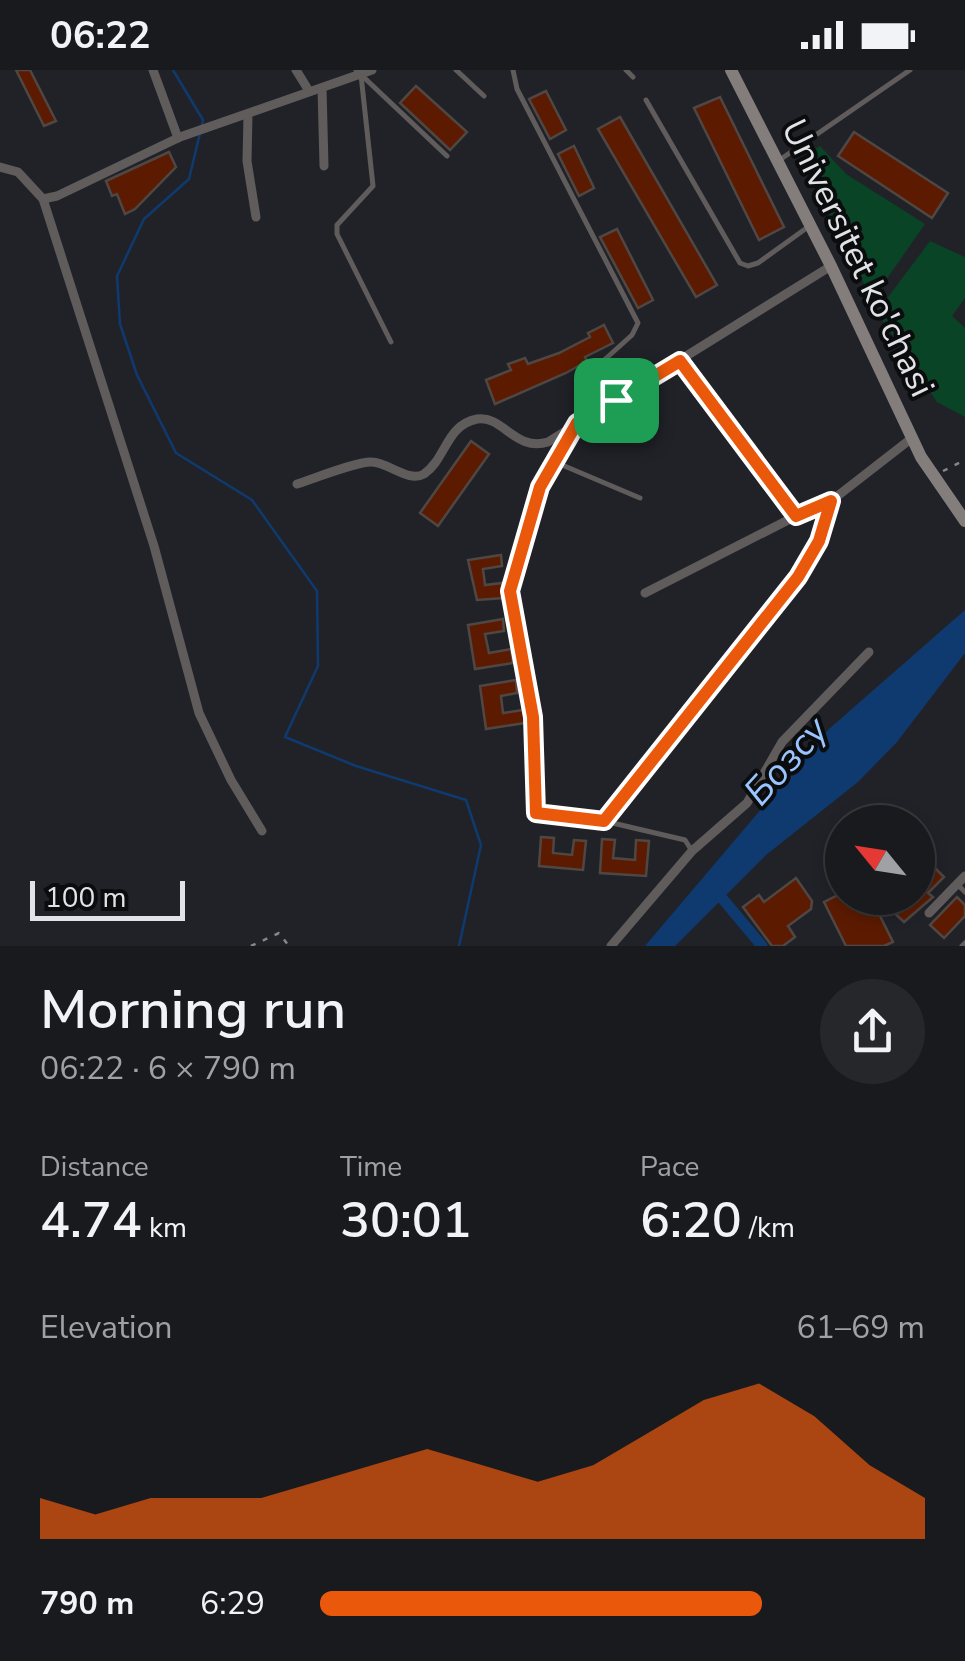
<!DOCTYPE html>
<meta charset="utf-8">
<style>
body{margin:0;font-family:"Nunito Sans",sans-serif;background:#26272b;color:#f1f3f6;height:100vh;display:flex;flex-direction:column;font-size:38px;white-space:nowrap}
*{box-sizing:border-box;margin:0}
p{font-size:32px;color:#9fa1a4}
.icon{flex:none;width:55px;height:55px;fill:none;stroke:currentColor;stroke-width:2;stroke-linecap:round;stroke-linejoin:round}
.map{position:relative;height:876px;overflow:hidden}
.side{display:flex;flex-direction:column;background:#191a1e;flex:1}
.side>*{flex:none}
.needle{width:65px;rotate:300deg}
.controls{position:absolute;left:825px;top:735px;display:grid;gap:20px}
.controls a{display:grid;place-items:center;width:110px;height:110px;border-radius:50%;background:#191a1e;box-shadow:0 5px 15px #0003,0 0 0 2px #37383c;font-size:50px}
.scale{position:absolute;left:30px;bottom:25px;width:155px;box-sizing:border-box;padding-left:10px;border:5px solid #e2e3e7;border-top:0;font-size:28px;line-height:35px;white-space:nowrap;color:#e2e3e7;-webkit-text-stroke:8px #0b0c0e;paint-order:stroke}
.pin{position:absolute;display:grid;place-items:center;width:85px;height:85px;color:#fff;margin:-42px;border-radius:20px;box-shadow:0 5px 15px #0006}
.round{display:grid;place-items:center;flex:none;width:105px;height:105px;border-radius:52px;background:#26272b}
.overview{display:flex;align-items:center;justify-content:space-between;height:170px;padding:0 40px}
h1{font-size:55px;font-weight:600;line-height:75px}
.metrics{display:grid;grid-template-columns:repeat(3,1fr);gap:15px;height:170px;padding:10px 40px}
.metrics div{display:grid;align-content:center}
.metrics b{font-size:50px;font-weight:600}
.metrics small{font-size:28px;font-weight:400}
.metrics p{font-size:28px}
.chart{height:280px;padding:20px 40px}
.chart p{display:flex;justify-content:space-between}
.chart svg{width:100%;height:180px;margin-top:10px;fill:#ea580c;opacity:.7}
ul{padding:0 40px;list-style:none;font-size:32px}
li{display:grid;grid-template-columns:160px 120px 1fr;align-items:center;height:75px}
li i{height:25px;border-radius:12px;background:#ea580c}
.status{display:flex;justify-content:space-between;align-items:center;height:70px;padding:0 50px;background:#191a1e;direction:ltr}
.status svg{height:28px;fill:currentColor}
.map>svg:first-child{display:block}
</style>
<div class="status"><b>06:22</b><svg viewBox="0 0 49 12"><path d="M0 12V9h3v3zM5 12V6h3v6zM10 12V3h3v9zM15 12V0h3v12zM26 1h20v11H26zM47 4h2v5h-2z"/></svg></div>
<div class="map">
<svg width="965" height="876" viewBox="0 0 965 876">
<rect width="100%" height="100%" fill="#212228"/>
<g fill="#084425">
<polygon points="820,76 846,104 925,154 872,230 801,88"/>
<polygon points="930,171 965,187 965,228 952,246 965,258 965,347 937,332 877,242"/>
</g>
<polygon fill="#0f3a6f" points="965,540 965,583 897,672 858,712 766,785 675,876 645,876 829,659"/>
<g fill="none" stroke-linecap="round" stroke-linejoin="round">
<g stroke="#0f3a6f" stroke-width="2.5">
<polyline points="173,0 203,50 202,55"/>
<polyline points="200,63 189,109 144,149 117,206 120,254 137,305 176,383 252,430 317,521 318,596 285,667 356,696 466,730 481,775 459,876"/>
</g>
<polyline stroke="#0f3a6f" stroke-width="11" points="716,821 762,876"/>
</g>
<g fill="#5c1b00" stroke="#4e4744" stroke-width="2.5">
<polygon points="16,0 30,0 56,51 44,56"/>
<polygon points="416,16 467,62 450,80 400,33"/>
<polygon points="546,21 566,60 550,69 529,29"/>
<polygon points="720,27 784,157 759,170 694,38"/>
<polygon points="620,47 717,215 696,227 598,59"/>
<polygon points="854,62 948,123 932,148 838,86"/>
<polygon points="574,76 594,118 579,126 558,84"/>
<polygon points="169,82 176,97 135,139 125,144 117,124 112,126 106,111"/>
<polygon points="617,159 653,230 638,238 600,167"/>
<polygon points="604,255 613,273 585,287 587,291 566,303 495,334 486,310 511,300 508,294 525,288 528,294 559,283 590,267 588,263"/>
<polygon points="471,371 489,384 438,456 420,443"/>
<polygon points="501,485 502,496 483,499 485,515 502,513 503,528 477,530 468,490"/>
<polygon points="503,549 504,561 485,564 489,583 511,579 513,593 475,599 468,555"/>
<polygon points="516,610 517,623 501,626 503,643 523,640 525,653 486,659 480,616"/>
<polygon points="541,767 554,768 553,783 572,785 574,770 586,771 583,800 539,796"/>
<polygon points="602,769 615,770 613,788 635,790 636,770 649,771 646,806 600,803"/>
<polygon points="930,793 944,807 928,823 933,827 904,852 890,839 900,828 918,828 918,816 923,810 918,806"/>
<polygon points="796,808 812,831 811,839 788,856 795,867 783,876 772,876 743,837 759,825 764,832"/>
<polygon points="842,823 842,828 871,828 893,872 884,876 846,876 824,832"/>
<polygon points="957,827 965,835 965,846 944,868 930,855"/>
</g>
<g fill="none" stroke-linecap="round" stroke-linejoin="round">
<g stroke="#86878c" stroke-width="2.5" stroke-dasharray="5 8" stroke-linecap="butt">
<polyline points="943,401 965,390"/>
<polyline points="251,876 279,863 289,876"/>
</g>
<g stroke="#605c5c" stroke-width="5">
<polyline points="356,0 447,86"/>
<polyline points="456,0 484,26"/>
<polyline points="513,0 517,19 638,253 632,265 602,292 601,300 616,329"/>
<polyline points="626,0 633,7"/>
<polyline points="361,5 373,116 337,155 337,164 391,272"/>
<polyline points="646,30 740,193 748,196 758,193 808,157"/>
<polyline points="781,89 910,0"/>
<polyline points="555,392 640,428"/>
<polyline points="536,743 604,751 685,770 692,781"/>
<polyline points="957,814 965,822"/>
<polyline points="962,876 965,873"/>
</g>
<g stroke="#605c5c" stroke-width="9">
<polyline points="153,0 178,68"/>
<polyline points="296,0 309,21"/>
<polyline points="322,18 324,96"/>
<polyline points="248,44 247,91 256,147"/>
<polyline points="0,97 18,102 43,129 154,476 199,643 231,710 262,761"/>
<polyline points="43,129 57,126 180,67 372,0"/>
<polyline points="680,291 796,446"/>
<path d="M 297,414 C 313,409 358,391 372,392 C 387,392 409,413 424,404 C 446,389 446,355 477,349 C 503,345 515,382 548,372 L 831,196"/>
<polyline points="645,523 796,446 831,431"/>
<polyline points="536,743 533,647 510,521 541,417 576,356"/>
<polyline points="604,751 797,507 819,471 831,431 912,368"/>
<polyline points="929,843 965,806"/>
<polyline points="611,876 692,781 747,733 782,672 869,582"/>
</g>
<polyline stroke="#837d7c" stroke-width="12" points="731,0 831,196 921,387 965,451"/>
</g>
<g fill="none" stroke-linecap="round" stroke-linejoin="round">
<defs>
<polygon id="route" points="680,291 796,446 831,431 819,471 798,507 604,751 536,743 533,647 510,521 540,417 577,353"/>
</defs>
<use href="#route" stroke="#fff" stroke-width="20"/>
<use href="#route" stroke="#ea580c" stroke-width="12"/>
</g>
<g text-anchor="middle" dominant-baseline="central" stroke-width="8" stroke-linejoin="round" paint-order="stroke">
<g font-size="35" fill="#e2e3e7" stroke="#0b0c0e">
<text transform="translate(858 188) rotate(64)">Universitet ko'chasi</text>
</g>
<g font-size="38" font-style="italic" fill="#99c4fe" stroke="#0b0c0e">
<text transform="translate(786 691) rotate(-48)">Бозсу</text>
</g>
</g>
</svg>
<div class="controls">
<a><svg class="needle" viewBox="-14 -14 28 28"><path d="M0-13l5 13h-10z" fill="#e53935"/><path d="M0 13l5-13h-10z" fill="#9fa1a4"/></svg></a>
</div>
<div class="scale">100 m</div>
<div class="pin" style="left:616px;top:330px;background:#1e9e55"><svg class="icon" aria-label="arrive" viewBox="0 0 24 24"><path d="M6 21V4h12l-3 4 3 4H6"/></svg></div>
</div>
<section class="side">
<div class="overview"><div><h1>Morning run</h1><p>06:22 · 6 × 790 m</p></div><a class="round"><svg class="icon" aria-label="share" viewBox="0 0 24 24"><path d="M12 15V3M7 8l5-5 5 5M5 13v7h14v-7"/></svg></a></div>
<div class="metrics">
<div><p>Distance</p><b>4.74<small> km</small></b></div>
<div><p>Time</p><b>30:01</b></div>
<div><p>Pace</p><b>6:20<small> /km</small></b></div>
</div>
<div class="chart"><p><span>Elevation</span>61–69 m</p>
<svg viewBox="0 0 160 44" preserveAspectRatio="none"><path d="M0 44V34L10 38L20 34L30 34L40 34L50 30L60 26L70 22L80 26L90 30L100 26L110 18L120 10L130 6L140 14L150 26L160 34V44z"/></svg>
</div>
<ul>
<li><b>790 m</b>6:29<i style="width:73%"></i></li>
</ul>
</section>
